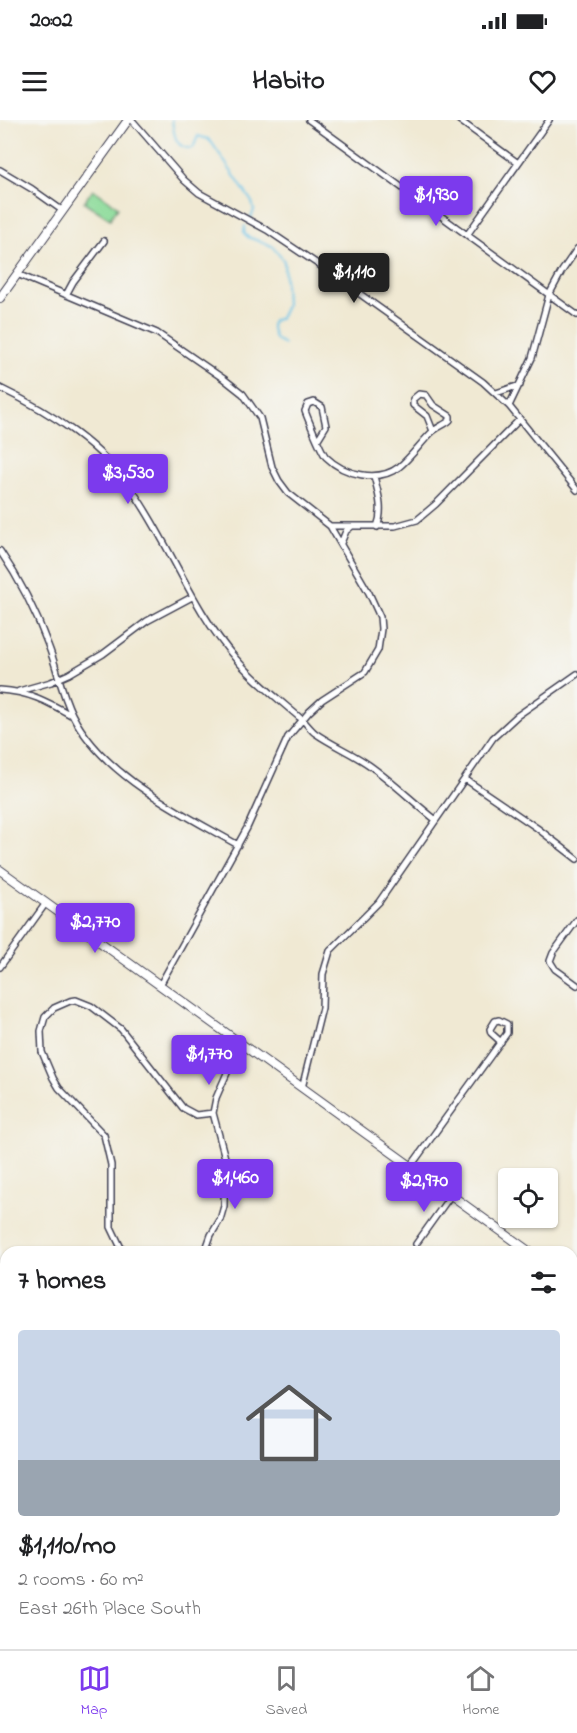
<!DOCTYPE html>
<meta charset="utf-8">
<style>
:root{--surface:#fff;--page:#f2f2f2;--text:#202124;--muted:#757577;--line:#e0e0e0;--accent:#7c3aed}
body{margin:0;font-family:"Indie Flower",sans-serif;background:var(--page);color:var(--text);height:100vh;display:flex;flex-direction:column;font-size:22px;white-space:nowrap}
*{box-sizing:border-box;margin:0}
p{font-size:20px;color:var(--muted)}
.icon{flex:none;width:33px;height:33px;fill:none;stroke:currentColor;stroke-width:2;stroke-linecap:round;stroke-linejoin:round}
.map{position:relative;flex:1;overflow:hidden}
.details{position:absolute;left:0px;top:1126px;width:578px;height:404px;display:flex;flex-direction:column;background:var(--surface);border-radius:18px 18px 0 0;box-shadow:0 2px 4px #0004}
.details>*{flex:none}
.tools{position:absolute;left:498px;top:1048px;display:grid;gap:12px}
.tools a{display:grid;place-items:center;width:60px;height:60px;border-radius:6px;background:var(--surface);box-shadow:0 2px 4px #0004;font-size:30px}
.price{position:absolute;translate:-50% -51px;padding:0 14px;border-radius:6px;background:var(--accent);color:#fff;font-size:20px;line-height:39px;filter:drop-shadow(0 2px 3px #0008)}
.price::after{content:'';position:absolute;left:50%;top:36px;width:18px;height:14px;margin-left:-9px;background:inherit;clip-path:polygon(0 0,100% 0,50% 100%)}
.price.active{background:#222;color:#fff}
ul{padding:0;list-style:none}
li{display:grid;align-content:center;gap:12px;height:318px;padding:0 18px}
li+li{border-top:2px solid var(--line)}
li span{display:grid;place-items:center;height:186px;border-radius:6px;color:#555}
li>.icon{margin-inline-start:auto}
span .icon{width:108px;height:108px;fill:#fffc;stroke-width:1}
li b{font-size:26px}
h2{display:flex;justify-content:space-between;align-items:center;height:72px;padding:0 18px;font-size:26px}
.status{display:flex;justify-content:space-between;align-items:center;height:42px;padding:0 30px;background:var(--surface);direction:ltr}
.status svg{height:16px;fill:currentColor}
header{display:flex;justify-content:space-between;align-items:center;height:78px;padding:0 18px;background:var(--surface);font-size:27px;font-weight:700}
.tabs{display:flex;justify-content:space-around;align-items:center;height:84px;border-top:2px solid var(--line);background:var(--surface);font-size:16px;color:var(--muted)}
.tabs a{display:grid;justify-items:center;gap:3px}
.tabs .active{color:var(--accent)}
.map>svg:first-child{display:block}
</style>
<div class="status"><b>20:02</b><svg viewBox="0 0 49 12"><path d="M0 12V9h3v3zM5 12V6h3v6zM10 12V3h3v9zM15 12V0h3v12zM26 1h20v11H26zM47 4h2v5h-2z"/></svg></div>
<header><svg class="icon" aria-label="menu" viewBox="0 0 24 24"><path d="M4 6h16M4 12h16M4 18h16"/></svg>Habito<svg class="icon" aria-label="heart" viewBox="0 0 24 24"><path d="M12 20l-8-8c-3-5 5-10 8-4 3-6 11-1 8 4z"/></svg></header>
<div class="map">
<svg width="577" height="1529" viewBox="0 0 577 1529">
<rect width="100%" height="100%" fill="#f6f6f2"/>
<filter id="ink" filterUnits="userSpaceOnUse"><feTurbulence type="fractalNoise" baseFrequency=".0167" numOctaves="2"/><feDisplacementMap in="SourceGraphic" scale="12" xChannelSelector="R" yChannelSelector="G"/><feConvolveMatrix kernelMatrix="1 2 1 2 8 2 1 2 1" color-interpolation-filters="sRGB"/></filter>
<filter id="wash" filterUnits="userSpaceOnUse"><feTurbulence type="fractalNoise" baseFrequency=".008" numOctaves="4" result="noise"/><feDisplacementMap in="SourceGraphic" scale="24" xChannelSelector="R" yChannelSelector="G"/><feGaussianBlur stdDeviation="1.35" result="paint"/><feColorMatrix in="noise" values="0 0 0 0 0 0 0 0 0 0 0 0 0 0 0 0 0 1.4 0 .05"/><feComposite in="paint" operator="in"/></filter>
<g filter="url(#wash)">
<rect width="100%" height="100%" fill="#f0e9d3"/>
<path fill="#8edc9b" stroke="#587f6b" stroke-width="1.5" d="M93,69L118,87L110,99L84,82Z"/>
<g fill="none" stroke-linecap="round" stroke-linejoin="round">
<path stroke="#6bc4e9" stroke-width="2" d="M172,0C174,14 175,30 193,28L198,16L208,19L212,23L252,82L254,90L251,98
M245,106L244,113L248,117L272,126L284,141L286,186L280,198L273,201L271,205L275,219L284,224"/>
</g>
</g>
<g filter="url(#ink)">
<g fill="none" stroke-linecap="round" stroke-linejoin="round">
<g stroke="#414052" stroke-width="8">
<path id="street" d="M132,0L184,60L199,73L267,110L325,149L483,262L509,286L577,370
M309,0L577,195
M459,0L518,43
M0,50L32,69L63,91
M467,115L549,0
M17,154L157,213L224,259L243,274L260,298L272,347L279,361L288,373L330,406L369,473L380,497L381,509L378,530L365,552L322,580L309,592L288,617L247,708L160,865
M66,175L73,162L104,121
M0,268C52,293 101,324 134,373C171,426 192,489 236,539C255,561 277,578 299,597C305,601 309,608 315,613C332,625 352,633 369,645C393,662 413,682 436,700
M496,273L520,265
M509,286L532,238L549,175L562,151L577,129
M318,319L326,306L322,287L314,282L308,284L305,291C308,299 322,333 326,337C344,355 378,363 399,347C411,337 420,324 431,313C437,307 445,305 450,300V296L433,285L426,275L419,274L413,279V285L427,296L433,311
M374,356C378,373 384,389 377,407
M330,406H395L417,400L436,384L520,299
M341,423L346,411L351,407
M0,431C20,460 36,492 48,525C57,547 61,572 72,594C103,656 180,692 238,725
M0,570C30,572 46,581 71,595
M19,571L51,562L69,554L103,534L147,501L192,477
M465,659L537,708L577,739
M577,800L553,833L550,841L555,849L577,865
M0,847L46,783
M229,942L243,925
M302,968L322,888L323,854L330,831L379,782L493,618L517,596L577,554
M213,993L216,978L227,953L231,916
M411,1046L507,913V904L499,900L495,901L490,909L491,913L501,922
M416,1124L451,1075
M123,1132L111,1107V1045L104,1015L59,968L53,958L42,932L41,911L45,897L54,888L70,881L76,880L91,886L121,909L183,988L196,995L213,993L225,1038L224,1086L220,1100L211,1115L205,1132
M0,1174L6,1178
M572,1280L577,1272
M0,1292L6,1297
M0,1372H6
M0,1519L6,1511
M13,1524L20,1529
M190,1524L203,1529
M440,1524L447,1529"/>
</g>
<g stroke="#414052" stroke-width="10">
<path id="secondary" d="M0,178L128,0
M0,750L530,1132
M572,1162L577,1166"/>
</g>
<use href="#street" stroke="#fff" stroke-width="5"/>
<use href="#secondary" stroke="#fff" stroke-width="8"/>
</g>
</g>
</svg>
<div class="tools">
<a><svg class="icon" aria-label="locate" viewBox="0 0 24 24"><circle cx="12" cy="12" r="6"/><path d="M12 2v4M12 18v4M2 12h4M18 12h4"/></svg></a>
</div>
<b class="price" style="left:436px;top:107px">$1,930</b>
<b class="price active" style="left:354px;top:184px">$1,110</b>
<b class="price" style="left:128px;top:385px">$3,530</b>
<b class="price" style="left:95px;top:834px">$2,770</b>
<b class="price" style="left:209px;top:966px">$1,770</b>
<b class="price" style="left:235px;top:1090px">$1,460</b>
<b class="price" style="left:424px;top:1093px">$2,970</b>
<section class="details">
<h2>7 homes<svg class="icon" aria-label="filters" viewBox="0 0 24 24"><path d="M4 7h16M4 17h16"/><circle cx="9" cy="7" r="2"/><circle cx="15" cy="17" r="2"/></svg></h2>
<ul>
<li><span style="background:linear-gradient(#c9d6e8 70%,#9aa5b1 0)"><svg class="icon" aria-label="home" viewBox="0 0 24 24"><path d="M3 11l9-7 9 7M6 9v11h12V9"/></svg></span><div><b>$1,110/mo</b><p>2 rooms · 60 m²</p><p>East 26th Place South</p></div></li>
</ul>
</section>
</div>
<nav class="tabs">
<a class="active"><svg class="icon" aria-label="map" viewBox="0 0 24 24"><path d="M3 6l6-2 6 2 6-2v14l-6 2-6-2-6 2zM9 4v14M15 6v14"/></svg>Map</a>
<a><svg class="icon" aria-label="saved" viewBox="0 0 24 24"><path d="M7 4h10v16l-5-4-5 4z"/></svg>Saved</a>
<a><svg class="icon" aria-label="home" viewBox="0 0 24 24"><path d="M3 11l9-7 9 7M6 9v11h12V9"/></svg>Home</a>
</nav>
